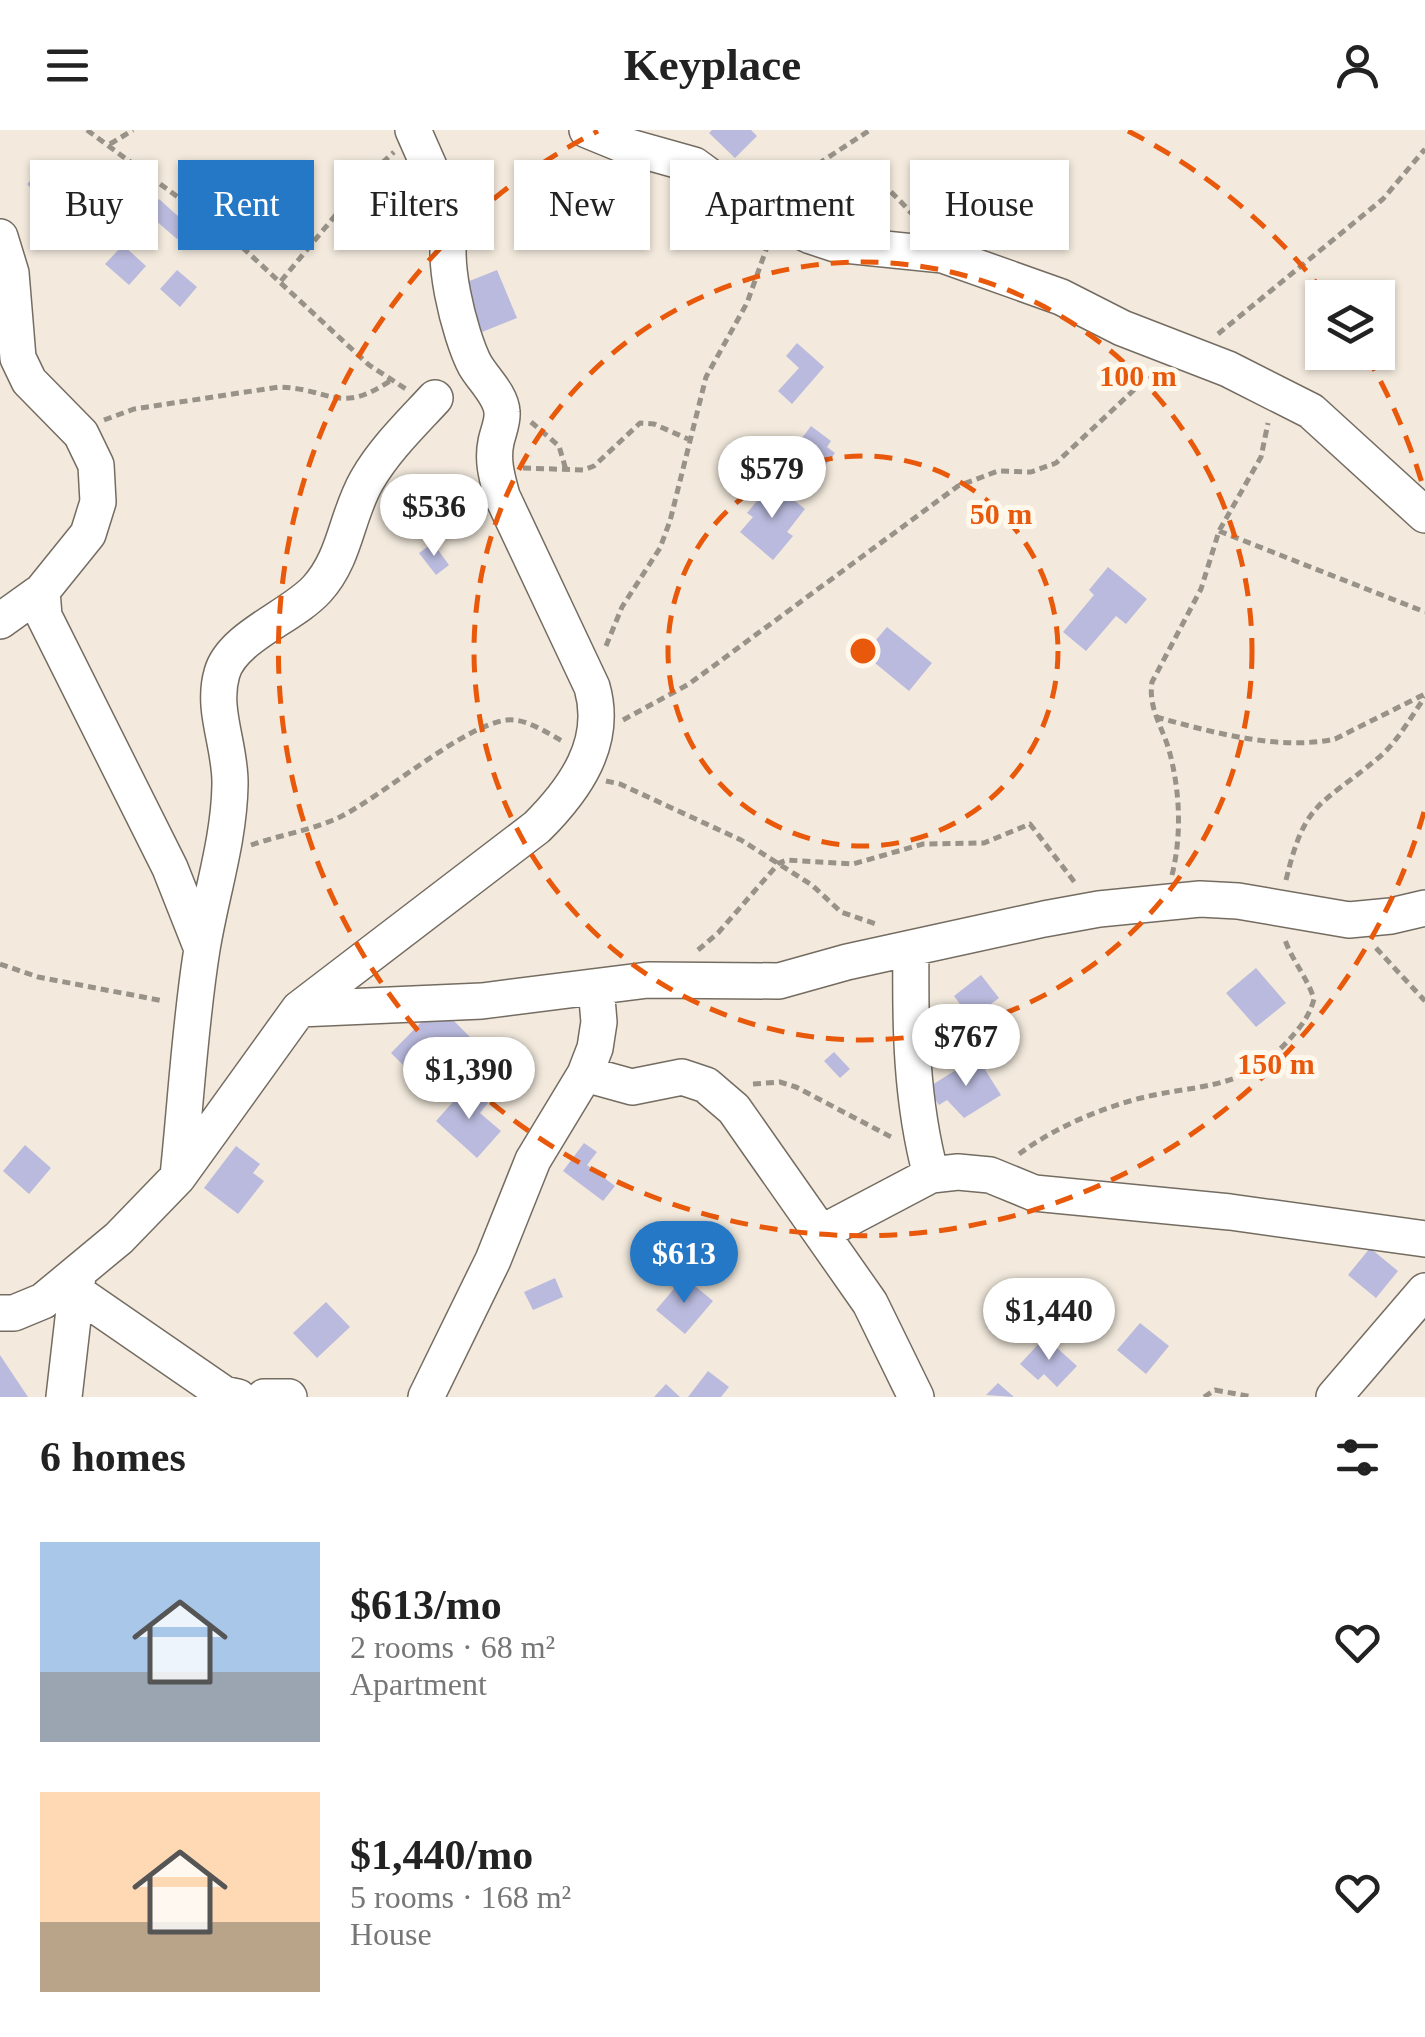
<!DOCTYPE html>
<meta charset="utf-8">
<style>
:root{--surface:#fff;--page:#f6f6f6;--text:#222;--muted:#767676;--accent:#2478c6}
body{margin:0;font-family:Georgia,serif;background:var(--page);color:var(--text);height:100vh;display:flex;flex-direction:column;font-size:38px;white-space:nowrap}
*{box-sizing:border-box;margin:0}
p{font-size:32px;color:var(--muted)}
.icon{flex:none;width:55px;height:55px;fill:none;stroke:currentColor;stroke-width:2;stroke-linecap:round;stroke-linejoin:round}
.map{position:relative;height:1267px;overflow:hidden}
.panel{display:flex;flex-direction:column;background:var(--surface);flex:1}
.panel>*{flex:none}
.hud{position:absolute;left:30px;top:30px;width:1365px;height:90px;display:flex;gap:20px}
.tools{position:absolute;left:1305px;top:150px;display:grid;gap:20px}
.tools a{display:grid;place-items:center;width:90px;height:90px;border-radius:0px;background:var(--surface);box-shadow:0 2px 8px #0004;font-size:50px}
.price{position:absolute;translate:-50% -85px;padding:0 22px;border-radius:35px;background:#fff;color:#222;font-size:32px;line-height:65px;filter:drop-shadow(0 2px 5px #0008)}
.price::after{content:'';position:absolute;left:50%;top:60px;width:30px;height:22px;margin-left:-15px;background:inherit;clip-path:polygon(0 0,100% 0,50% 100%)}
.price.current{background:var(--accent);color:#fff}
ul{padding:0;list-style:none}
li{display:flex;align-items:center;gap:30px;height:250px;padding:0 40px}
li span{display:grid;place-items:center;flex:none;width:280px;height:200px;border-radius:0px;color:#555}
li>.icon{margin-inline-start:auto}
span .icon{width:120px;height:120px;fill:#fffc;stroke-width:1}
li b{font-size:42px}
h2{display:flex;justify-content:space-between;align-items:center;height:120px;padding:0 40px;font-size:42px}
.chip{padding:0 35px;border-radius:0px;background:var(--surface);box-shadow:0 2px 8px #0004;font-size:35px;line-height:90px}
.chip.current{background:var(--accent);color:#fff}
header{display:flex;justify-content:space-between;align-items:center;height:130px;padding:0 40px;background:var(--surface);font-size:45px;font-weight:700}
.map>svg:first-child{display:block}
</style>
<header><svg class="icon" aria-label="menu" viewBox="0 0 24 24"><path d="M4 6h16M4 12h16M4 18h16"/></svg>Keyplace<svg class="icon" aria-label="person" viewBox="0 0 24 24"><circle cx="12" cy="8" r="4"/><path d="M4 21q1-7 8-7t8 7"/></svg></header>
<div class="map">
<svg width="1425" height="1267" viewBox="0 0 1425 1267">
<rect width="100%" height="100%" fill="#f3eadd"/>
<path fill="#b9badd" d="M712,0H751L757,6L735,28L709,3Z
M51,31L72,53L49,77L27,54Z
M228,40L237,48L240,44L269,69L249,93L243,88L240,92L208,65Z
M135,63L149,75L124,104L111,92Z
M159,69L189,96L177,109L147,83Z
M123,115L146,136L129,155L105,134Z
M177,140L197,157L180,177L160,159Z
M497,140L517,188L482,202L462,154Z
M797,213L824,237L792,274L778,261L799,238L786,226Z
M811,296L831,311L827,317L835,323L817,346L813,343L803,355L776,334L788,318L792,321Z
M772,353L805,379L787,402L793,406L773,430L740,402L753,387L747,383Z
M433,413L449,435L436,445L419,423Z
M1108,437L1147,469L1126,494L1116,486L1086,521L1063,502L1094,465L1089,460Z
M887,497L932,533L909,561L864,524Z
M1256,838L1286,873L1256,897L1226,863Z
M981,845L999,868L971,889L954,866Z
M438,875L488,925L462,951L441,930L435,937L429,932L415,947L391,923Z
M834,922L850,939L840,948L824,931Z
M977,927L1001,965L964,988L947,970L939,975L927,958Z
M468,955L488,973L480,983L501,1001L477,1028L436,991Z
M584,1013L597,1022L587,1035L615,1056L603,1071L563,1041Z
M25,1015L51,1038L29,1064L3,1041Z
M236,1016L260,1034L253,1043L264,1051L238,1084L204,1058Z
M1370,1118L1398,1141L1376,1168L1348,1145Z
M684,1147L713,1171L685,1204L656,1180Z
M555,1148L563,1167L533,1180L524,1162Z
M326,1172L350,1197L317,1228L293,1203Z
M1140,1193L1169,1216L1146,1244L1117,1220Z
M1045,1207L1077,1236L1057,1257L1044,1244L1038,1250L1020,1234Z
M0,1225L28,1267H0Z
M708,1241L729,1257L721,1267H688Z
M998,1253L1014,1267L986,1265Z
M666,1254L680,1267H654Z"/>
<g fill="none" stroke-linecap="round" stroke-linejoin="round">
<g stroke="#746c61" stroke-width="38">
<path id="minor" d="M587,0L626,16L694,35L757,81L811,106L835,114L943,125L1061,167L1122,198L1228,239L1311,281L1425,385
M0,107L11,143L18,228L29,251L81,304L96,335L98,372L88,404L42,461L44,486L170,738L202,819
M0,491L42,461
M911,819C910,895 911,971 931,1045
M299,879L482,871L648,850L779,851L847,832L1044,789L1099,779L1200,769L1238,771L1349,790L1391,786L1425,778
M585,944L632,957L682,947L706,955L734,979L870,1173L916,1267
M178,1046C186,971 190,893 202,819C211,764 229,711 230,655C231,616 211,580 222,543C232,507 293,486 317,459C346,427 346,386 367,350C385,319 411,294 435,268
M821,1103L931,1045L958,1042L990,1045L1034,1063L1230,1082L1425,1109
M76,1162L224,1264L238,1267
M0,1183H14L43,1171L119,1108L178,1047L299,879L537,697C575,659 608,613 592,557L502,366C497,347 492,331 496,312C498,302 503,292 502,282C501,265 483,249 475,235C460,207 437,118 454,93L413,0
M64,1267L78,1145
M264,1267H289
M426,1267L493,1130L533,1030L585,944L595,918L599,892L596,857
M1334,1267L1425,1161"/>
</g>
<path stroke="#989288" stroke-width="5" stroke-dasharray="8 5" stroke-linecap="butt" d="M87,0L228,104L369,235L406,259
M110,14L133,0
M818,34L870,0
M774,55C788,49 802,39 817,35C860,22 896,66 921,94
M281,151L368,46L394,22
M1218,204L1383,69L1425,19
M104,290L134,279L279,257C333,259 338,285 390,251
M531,292L559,316L566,340
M523,338L583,340L594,336L640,293L654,294L688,309
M1219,401L1425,482
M606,516L622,477L660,418L670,391L706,247L747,173L767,117
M1156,587C1212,602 1277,621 1335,609L1425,564
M623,590L689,554L958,356L998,341L1031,342L1056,333L1152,243
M606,651L620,654L741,710L812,755L841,782L876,794
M251,715C280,705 313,700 340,687C384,665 464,595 507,590C526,588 547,603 564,612
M1172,745C1182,705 1180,660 1169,620C1162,596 1148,578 1152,552L1201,459L1219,401L1261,327L1268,293
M1286,750C1305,671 1319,677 1377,629C1397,613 1410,588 1425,567
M1376,818L1425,871
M698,820L718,803L779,733L787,730L853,734L923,714L984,713L1030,694L1076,754
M0,834L38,847L164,871
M753,954L780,952L796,957L893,1008
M1019,1024C1053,999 1090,983 1130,971C1190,953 1239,964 1285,914C1298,900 1309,888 1314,869C1307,847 1293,832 1285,810
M1204,1267L1215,1260L1253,1267"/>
<use href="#minor" stroke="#fff" stroke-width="35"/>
</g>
<g fill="none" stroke="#e8590c" stroke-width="5" stroke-dasharray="18 12">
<circle cx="863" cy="521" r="195"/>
<circle cx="863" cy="521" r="389"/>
<path d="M1424 682A584 584 0 1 1 598 1M1128 1A584 584 0 0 1 1326 165M1366 225A584 584 0 0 1 1424 360"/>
</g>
<circle cx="863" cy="521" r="15" fill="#e8590c" stroke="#fff8ed" stroke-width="5"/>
<g font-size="30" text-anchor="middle" font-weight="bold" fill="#e8590c" stroke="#fff8ed" stroke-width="10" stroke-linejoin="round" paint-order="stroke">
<text x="1138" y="256">100 m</text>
<text x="1001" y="394">50 m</text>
<text x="1276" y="944">150 m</text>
</g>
</svg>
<div class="tools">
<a><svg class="icon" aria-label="layers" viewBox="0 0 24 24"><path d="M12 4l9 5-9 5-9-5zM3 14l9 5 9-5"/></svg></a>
</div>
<b class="price" style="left:772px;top:391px">$579</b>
<b class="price" style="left:434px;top:429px">$536</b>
<b class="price" style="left:966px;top:959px">$767</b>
<b class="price" style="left:469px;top:992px">$1,390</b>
<b class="price current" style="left:684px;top:1176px">$613</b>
<b class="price" style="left:1049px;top:1233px">$1,440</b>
<div class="hud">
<a class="chip">Buy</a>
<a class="chip current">Rent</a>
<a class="chip">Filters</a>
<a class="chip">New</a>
<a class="chip">Apartment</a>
<a class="chip">House</a>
</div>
</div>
<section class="panel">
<h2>6 homes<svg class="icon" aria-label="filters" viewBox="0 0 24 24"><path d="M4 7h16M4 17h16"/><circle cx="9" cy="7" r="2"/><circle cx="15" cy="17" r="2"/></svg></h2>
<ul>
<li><span style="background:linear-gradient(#a9c7e8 65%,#9aa5b1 0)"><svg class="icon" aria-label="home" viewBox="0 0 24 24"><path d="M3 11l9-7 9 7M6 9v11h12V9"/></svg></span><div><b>$613/mo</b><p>2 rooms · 68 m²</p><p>Apartment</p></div><svg class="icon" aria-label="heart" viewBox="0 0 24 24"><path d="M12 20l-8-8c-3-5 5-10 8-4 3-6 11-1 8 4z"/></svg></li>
<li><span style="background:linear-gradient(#ffd9b3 65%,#b9a48a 0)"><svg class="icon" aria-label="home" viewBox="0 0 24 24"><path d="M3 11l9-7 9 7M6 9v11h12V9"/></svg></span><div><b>$1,440/mo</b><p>5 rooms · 168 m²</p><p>House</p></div><svg class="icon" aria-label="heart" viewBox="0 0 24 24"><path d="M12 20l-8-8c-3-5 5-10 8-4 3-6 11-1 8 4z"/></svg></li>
</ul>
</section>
